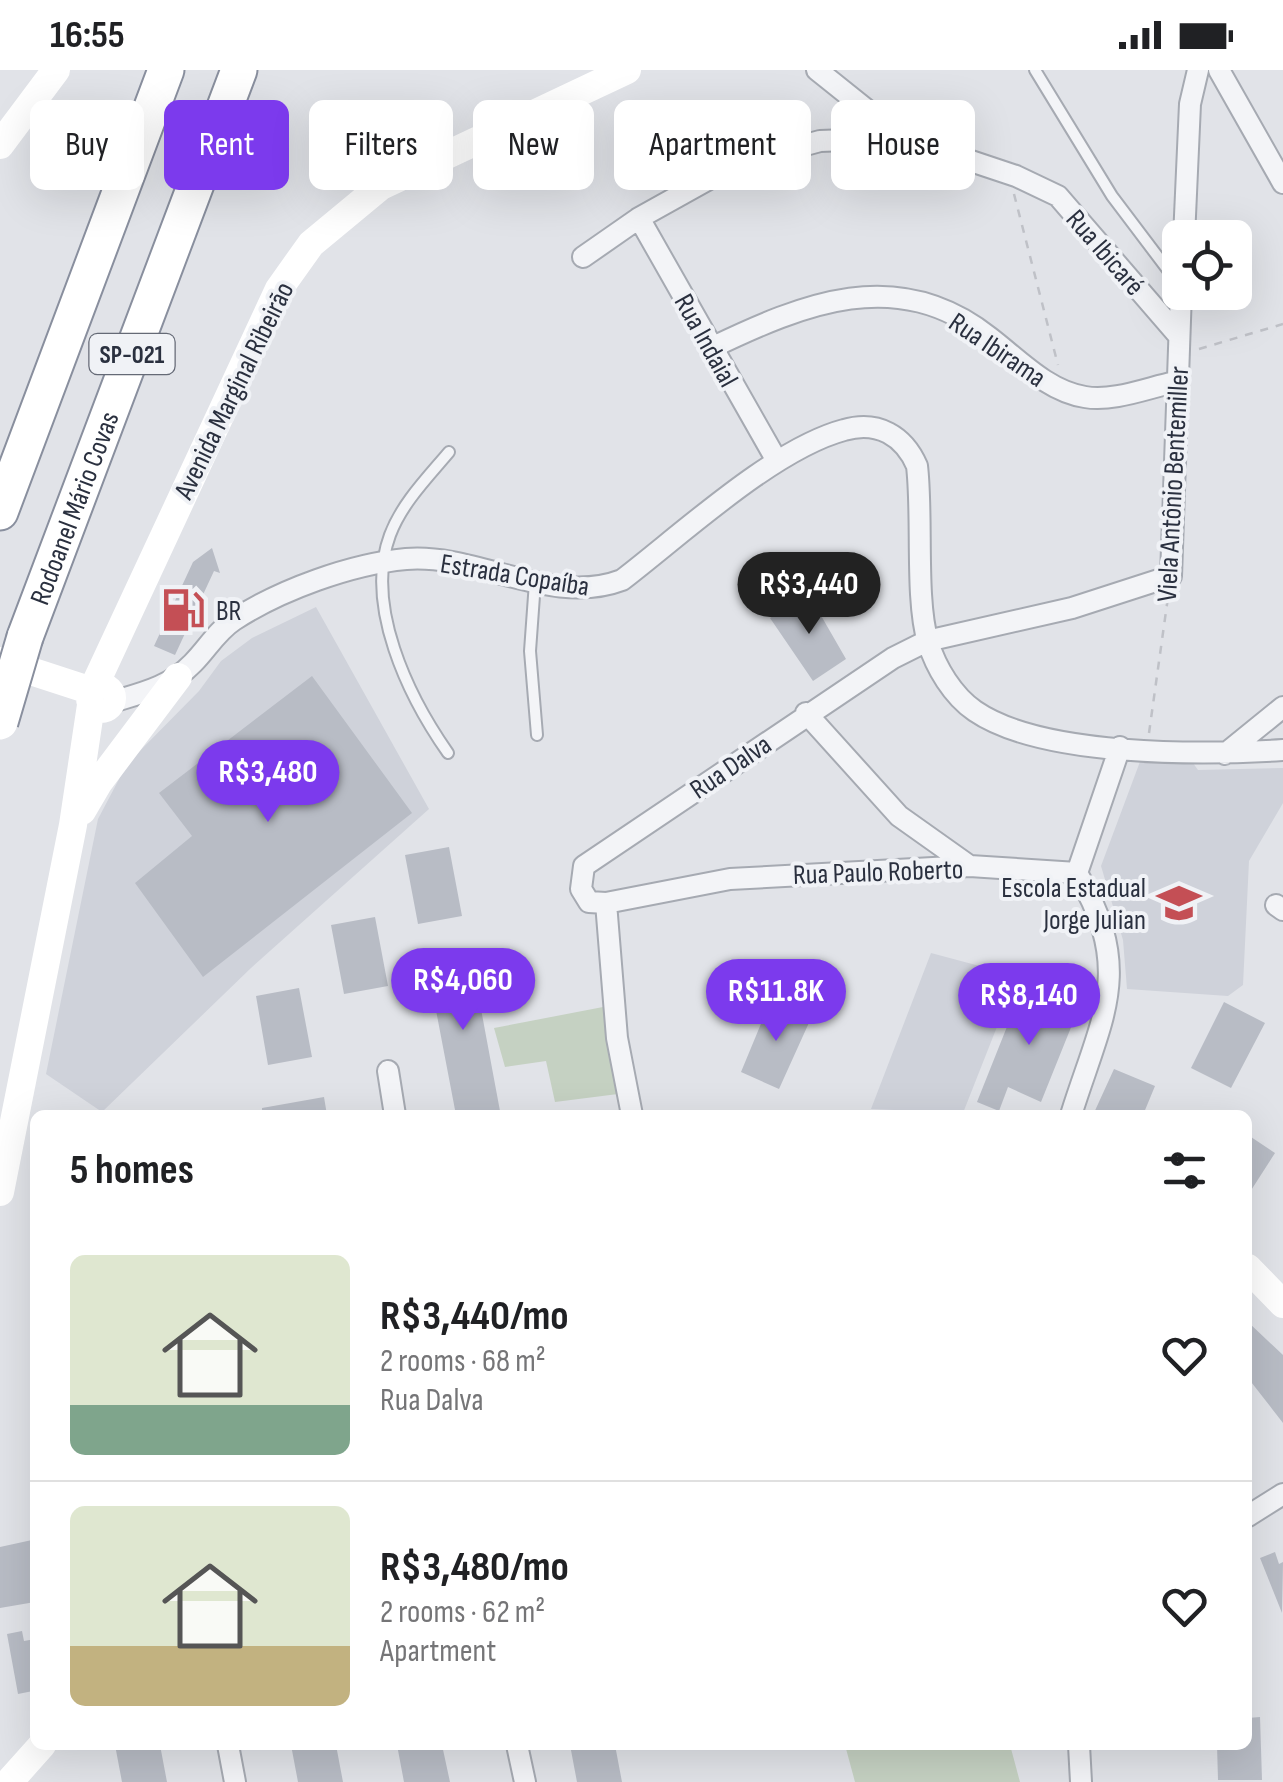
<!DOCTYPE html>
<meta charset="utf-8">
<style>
:root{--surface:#fff;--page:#f2f2f2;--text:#202124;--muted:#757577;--line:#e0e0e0;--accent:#7c3aed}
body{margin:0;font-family:"Sofia Sans Condensed",sans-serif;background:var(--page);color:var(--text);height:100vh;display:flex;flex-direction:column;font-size:38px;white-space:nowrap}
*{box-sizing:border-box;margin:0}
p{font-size:32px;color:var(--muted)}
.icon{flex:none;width:55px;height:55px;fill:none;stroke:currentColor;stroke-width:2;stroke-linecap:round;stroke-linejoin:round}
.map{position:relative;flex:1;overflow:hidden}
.side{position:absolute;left:30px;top:1040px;width:1222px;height:640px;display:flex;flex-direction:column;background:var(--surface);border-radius:15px;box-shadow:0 10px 40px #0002}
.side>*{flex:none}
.hud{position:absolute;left:30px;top:30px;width:1225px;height:90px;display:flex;gap:20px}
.controls{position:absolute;left:1162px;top:150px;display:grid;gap:20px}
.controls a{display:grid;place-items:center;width:90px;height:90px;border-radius:15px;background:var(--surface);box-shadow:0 10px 40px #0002;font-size:50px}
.price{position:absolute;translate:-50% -85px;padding:0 22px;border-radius:35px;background:var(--accent);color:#fff;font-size:32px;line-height:65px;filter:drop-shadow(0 2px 5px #0008)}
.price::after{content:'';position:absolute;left:50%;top:60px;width:30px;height:22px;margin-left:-15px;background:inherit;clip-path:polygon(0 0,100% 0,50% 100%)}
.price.active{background:#222;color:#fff}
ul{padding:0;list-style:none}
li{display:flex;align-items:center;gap:30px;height:250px;padding:0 40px}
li+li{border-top:2px solid var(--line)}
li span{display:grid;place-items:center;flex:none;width:280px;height:200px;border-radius:15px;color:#555}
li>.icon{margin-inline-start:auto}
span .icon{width:120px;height:120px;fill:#fffc;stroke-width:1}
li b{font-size:42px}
h2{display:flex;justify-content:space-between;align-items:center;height:120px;padding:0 40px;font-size:42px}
.pill{padding:0 35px;border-radius:15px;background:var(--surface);box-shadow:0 10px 40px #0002;font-size:35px;line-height:90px}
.pill.active{background:var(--accent);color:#fff}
.status{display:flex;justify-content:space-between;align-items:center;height:70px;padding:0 50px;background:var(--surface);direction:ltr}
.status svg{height:28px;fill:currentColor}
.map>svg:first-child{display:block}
</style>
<div class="status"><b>16:55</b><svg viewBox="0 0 49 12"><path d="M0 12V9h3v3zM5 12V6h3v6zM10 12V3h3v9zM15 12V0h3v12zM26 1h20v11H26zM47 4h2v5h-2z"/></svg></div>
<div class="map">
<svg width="1283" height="1712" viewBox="0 0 1283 1712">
<rect width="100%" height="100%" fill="#e1e3e8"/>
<path fill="#cfd2da" d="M316,537L429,739L251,898L102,1042L46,1004L98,749L127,694L199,621L221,591L252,568Z
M1141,689L1193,693L1198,700L1283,698V733L1249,791L1243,915L1228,926L1127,919L1123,870L1101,796Z
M931,883L1017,906L963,1043L871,1039Z"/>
<path fill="#c5d1c2" d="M603,937L618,1024L555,1032L546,991L505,997L494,958Z
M845,1675H1010L1020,1712H855Z"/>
<path fill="#b8bcc5" d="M212,478L220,503L214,501L175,585L154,576L193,492Z
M808,523L846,589L813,611L770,548Z
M312,606L412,743L203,907L135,813L192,766L159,723Z
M449,777L462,846L418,854L405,785Z
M375,847L388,916L344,924L331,855Z
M470,880L500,1041L456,1045L426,888Z
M1024,914L1078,940L1041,1032L1008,1017L999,1041L977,1032Z
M299,918L312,987L268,995L256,926Z
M770,932L812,946L779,1019L741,1002Z
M1224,932L1265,953L1231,1018L1191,998Z
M1114,999L1155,1016L1143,1045H1093Z
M324,1027L327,1045H262V1038Z
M1248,1065L1275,1083L1248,1125Z
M1248,1252L1283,1285V1353L1248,1308Z
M32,1470L35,1532L0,1538V1477Z
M1275,1482L1279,1494L1283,1492L1282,1543L1260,1488Z
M22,1561L24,1571L35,1569V1611H31L33,1621L18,1624L7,1564Z
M1260,1647L1262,1710H1218L1217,1675H1248V1648Z
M115,1675H160L167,1712H122Z
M291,1675H336L343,1712H298Z
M397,1675H442L450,1712H404Z
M570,1675H615L622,1712H577Z"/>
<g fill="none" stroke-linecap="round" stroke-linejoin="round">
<g stroke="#a6aab2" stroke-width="14">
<path id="lane" d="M1035,0L1112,126L1180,216
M535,512L530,581L537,665
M448,683C408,626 364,535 390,465C402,433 428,407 449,382"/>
</g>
<g stroke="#a6aab2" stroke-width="24">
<path id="street" d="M817,0L902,68
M1219,0L1283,113
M639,148L777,391
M1184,168L1190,34L1198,0
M583,187L639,148L736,94L820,71L902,68L1016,106L1058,126L1178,265
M711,278C803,234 897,194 989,267C1018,289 1047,321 1085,327C1113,332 1147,318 1175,312
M112,632C142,623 170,617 193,593C207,579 217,561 234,550C280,520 351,494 406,489C478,483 551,537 622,510C681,465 773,379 844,360C878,350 904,366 917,396C923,446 915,529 928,572C936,598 953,626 975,641C1042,687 1203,685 1283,680
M806,643L899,746L968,795
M1225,684L1283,637
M1077,803L970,796L730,809L606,833L589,832L581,819L584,796L893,588L927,571L1072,538L1171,506L1181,222
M1077,803L1120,677
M606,833L617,968L632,1045
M1276,835L1283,840
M388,1001L395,1045
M1071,1045C1102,946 1135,901 1077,803
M1248,1446L1283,1424
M228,1675L235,1712
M517,1675L525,1712
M1079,1675L1081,1712"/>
</g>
<g stroke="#898f9e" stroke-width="39">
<g id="highway">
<path d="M0,442L166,0"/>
<path id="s1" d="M25,567L239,0"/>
</g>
</g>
<path stroke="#bfc1c7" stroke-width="2.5" stroke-dasharray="8 8" stroke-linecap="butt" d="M1014,124L1058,295
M1199,279L1283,254
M1149,663L1168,527"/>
<use href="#lane" stroke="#f3f4f7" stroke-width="10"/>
<use href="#street" stroke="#f3f4f7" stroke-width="20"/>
<path stroke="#fff" stroke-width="28" d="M0,75L56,0
M0,591L92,621L279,219L311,174L381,116L627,0
M90 628a11 11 0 1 1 22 0a11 11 0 1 1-22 0Z
M82,741L99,712L178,607
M0,1122L73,755L91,635
M1248,1198L1283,1234
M9,1712L42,1675"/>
<use href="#highway" stroke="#fff" stroke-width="35"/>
<g stroke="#898f9e" stroke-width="39" stroke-linecap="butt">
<path id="highway-bridge" d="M0,652L25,567"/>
</g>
<use href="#highway-bridge" stroke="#fff" stroke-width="35"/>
</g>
<defs>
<g id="fuel-bare" transform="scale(3.45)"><path d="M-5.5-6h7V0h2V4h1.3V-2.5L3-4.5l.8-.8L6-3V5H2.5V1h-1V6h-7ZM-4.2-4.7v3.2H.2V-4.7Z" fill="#c44f55" stroke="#f0f2f6" stroke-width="2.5" paint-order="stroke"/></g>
<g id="school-bare" transform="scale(3.45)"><path d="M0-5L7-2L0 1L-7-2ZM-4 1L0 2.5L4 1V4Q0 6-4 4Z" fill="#c44f55" stroke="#f0f2f6" stroke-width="2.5" paint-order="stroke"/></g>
</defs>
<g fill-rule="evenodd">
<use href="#fuel-bare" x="183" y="540"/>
<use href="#school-bare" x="1179" y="833"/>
</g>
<g text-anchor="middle" stroke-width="8" stroke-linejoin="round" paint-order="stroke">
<rect fill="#f0f2f6" stroke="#656a76" stroke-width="2.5" x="89.5" y="264" width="85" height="40" rx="8"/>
<g font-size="25" font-weight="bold" fill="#2a303f">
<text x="132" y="293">SP-021</text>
</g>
<g font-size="28" fill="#2a303f" stroke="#f0f2f6">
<text transform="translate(1106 182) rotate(49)" y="10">Rua Ibicaré</text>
<text transform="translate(707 270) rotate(61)" y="10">Rua Indaial</text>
<text transform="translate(998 279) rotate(34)" y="10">Rua Ibirama</text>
<text transform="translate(233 320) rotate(-64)" y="10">Avenida Marginal Ribeirão</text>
<text transform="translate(1172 414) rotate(-87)" y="10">Viela Antônio Bentemiller</text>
<text dy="10" stroke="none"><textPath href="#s1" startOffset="138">Rodoanel Mário Covas</textPath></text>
<text transform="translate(515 504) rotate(9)" y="10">Estrada Copaíba</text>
<text transform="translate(730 696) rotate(-34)" y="10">Rua Dalva</text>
<text transform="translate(878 801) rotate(-2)" y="10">Rua Paulo Roberto</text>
</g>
<g font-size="28" fill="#2a303f" stroke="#f0f2f6" text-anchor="start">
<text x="216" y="550">BR</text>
<text x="1146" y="827" text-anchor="end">Escola Estadual<tspan x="1146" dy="32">Jorge Julian</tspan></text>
</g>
</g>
</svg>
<div class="controls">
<a><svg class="icon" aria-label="locate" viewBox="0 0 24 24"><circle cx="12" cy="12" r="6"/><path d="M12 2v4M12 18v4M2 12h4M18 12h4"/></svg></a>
</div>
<b class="price active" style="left:809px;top:567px">R$3,440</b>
<b class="price" style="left:268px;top:755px">R$3,480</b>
<b class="price" style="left:463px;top:963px">R$4,060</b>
<b class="price" style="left:776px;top:974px">R$11.8K</b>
<b class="price" style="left:1029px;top:978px">R$8,140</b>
<div class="hud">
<a class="pill">Buy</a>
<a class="pill active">Rent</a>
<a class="pill">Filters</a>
<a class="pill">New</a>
<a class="pill">Apartment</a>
<a class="pill">House</a>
</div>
<section class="side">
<h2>5 homes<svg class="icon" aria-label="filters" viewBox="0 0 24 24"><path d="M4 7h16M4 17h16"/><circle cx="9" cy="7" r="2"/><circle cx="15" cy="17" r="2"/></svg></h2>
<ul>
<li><span style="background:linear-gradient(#dfe7d0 75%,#7fa58c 0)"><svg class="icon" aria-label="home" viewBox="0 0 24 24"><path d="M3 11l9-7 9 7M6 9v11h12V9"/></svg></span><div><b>R$3,440/mo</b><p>2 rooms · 68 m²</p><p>Rua Dalva</p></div><svg class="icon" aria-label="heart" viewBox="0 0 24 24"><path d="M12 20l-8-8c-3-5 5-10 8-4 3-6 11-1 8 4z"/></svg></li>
<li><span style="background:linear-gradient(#dfe7d0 70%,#c2b280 0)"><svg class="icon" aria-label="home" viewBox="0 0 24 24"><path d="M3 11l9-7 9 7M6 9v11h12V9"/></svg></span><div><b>R$3,480/mo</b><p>2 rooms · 62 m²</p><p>Apartment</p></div><svg class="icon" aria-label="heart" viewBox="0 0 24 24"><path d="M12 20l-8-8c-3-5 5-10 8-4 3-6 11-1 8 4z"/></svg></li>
</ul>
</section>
</div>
